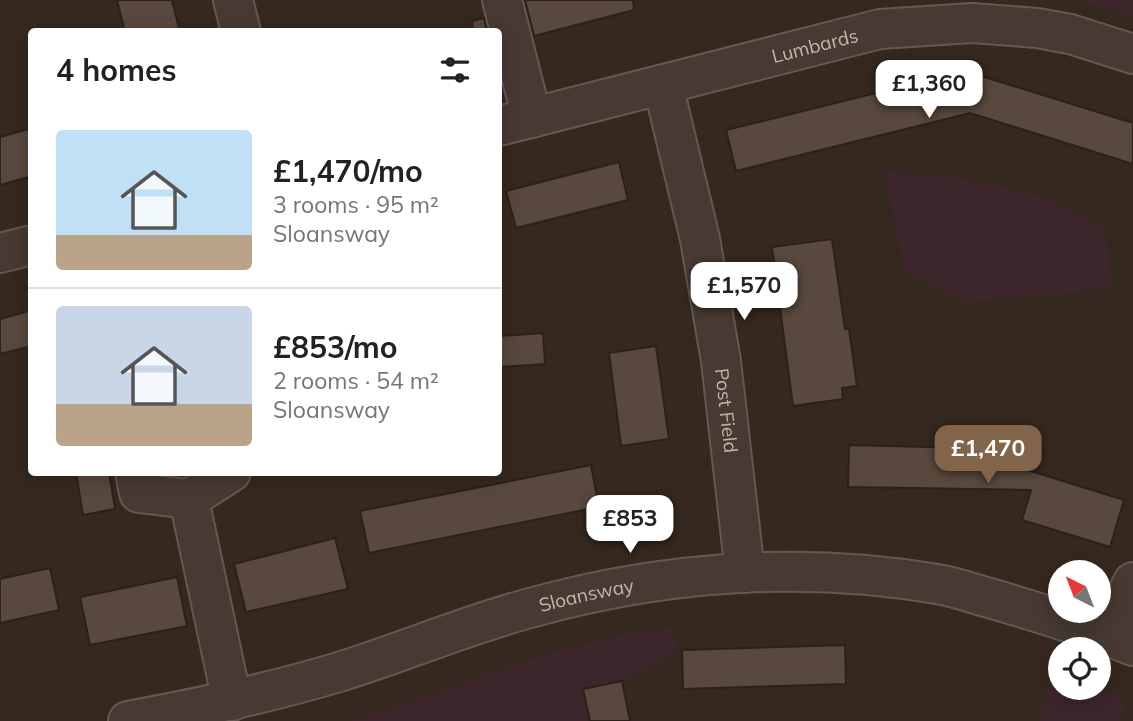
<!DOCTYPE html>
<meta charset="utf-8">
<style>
:root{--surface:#fff;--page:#f6f6f6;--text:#222;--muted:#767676;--line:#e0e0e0;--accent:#82644b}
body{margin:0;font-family:Mulish,sans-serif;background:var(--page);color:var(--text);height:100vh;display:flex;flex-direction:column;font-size:26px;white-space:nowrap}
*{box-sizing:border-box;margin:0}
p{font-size:23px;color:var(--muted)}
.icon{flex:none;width:38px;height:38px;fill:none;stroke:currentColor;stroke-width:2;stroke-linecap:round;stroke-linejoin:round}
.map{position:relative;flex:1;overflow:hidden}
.drawer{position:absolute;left:28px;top:28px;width:474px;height:448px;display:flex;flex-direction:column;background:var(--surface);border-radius:7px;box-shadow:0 4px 18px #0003}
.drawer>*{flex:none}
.needle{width:46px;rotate:318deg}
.controls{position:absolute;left:1048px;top:560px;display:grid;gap:14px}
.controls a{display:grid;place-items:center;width:63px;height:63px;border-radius:50%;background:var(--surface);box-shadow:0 4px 18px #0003;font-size:35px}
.price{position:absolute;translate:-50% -60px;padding:0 16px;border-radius:14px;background:#fff;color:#222;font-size:23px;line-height:46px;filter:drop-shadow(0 2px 4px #0008)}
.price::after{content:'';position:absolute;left:50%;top:42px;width:21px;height:16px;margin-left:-10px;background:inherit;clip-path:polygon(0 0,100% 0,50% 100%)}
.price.active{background:var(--accent);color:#fff}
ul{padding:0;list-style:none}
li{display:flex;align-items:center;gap:21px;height:175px;padding:0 28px}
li+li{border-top:2px solid var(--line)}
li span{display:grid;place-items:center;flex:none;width:196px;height:140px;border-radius:7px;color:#555}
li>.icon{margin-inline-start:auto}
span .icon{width:84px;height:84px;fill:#fffc;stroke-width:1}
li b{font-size:30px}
h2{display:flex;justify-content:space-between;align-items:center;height:84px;padding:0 28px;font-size:30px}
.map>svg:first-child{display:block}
</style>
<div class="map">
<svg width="1133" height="721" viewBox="0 0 1133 721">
<rect width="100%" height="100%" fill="#35281f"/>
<path fill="#3d262b" d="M1075,0H1133V16Z
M884,171L969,180L1050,199L1106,229L1111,289L963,302L904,270Z
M671,627L678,651L622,681L583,689L590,721H351L561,650L621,635Z
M1053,671L1060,674V688H1099L1128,702L1118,721H1038Z"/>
<path fill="#58483d" stroke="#2c211a" stroke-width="2" d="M117,0H172L180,32H125Z
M525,0H633L634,10L534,36Z
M484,18L487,32H473L472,21Z
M965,71L1133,123V164L970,113L736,171L726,130Z
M32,128V176L0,185V137Z
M619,162L628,200L516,228L506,191Z
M832,239L845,329H849L857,386L842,388L843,399L793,406L772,247Z
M32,310V346L0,354V319Z
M543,333L545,364L500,367L499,336Z
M656,346L669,439L621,446L609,353Z
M849,445L1006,449L1005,463L1124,500L1110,547L1022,520L1031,490L848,487Z
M591,465L599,507L369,553L360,511Z
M76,472H109L115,509L83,515Z
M335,538L348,589L246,612L234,564Z
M50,568L59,610L0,623V579Z
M177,577L187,626L90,645L80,597Z
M845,645L846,684L683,689L682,650Z
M622,681L630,721H590L583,689Z"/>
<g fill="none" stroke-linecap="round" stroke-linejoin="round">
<g stroke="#645850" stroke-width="42">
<g id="minor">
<path d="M233,0L241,32"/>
<path d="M502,0L532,118"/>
<path id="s1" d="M663,85L700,239L721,361L745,573"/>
<path id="s2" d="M499,126L880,29L972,23L1037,28L1070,34L1133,54"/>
<path d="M0,253L32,245"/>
<path d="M135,472L139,493L189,499L231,472"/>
<path d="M189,499L232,701"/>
<path d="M1107,635L1133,582"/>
<path id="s3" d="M128,721C199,708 269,693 339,672C404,652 468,624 534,607C664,571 804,561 937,584C956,587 974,594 993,599C1041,613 1087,627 1133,646"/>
</g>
</g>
<use href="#minor" stroke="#463a32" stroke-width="38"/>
</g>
<g text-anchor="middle" stroke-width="5" stroke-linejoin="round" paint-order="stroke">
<g font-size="19" fill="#c3b6ac" stroke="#2a1f18">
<text dy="7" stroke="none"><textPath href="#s2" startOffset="326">Lumbards</textPath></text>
<text dy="7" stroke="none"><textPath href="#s1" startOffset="332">Post Field</textPath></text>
<text dy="7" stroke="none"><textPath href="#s3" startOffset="476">Sloansway</textPath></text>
</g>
</g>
</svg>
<div class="controls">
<a><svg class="needle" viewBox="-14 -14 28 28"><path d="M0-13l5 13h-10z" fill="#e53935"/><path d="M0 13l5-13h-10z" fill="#767676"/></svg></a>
<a><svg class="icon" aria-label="locate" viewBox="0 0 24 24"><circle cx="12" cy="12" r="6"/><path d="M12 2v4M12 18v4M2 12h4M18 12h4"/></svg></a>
</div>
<b class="price" style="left:929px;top:120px">£1,360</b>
<b class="price" style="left:744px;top:322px">£1,570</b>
<b class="price active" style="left:988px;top:485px">£1,470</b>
<b class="price" style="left:630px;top:555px">£853</b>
<section class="drawer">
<h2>4 homes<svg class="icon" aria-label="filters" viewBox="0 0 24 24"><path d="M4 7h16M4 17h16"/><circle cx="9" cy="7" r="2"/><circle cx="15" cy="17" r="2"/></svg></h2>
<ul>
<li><span style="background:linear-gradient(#bfe0f5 75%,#b9a48a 0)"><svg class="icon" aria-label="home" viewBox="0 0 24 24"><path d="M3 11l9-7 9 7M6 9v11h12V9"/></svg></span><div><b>£1,470/mo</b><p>3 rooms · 95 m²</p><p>Sloansway</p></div></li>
<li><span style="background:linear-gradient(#c9d6e8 70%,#b9a48a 0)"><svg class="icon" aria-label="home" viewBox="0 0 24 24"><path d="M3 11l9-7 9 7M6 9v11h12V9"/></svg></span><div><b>£853/mo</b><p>2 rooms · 54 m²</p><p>Sloansway</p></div></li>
</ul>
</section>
</div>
